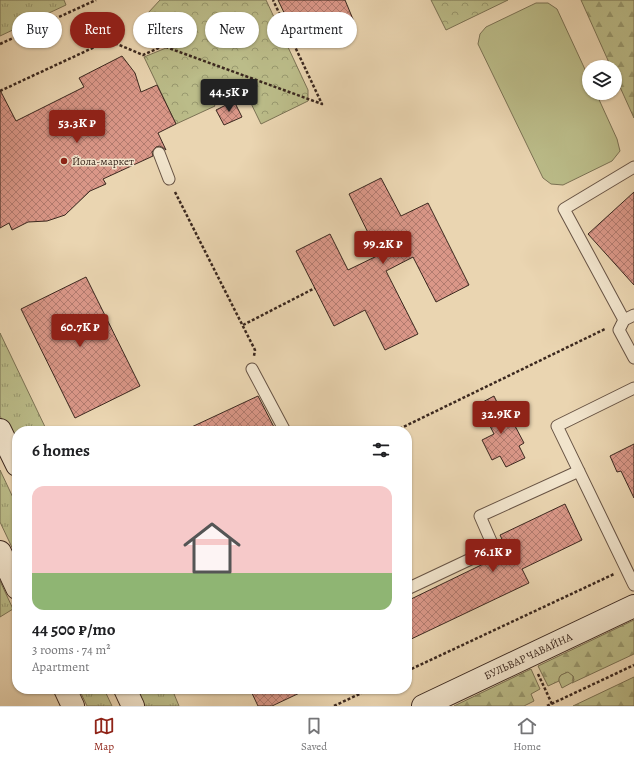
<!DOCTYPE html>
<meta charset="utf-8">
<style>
:root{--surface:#fff;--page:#f6f6f6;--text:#202124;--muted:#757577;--line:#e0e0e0;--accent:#8f2418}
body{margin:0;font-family:Alegreya,serif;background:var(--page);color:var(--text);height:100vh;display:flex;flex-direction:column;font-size:15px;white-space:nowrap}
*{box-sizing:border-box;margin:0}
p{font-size:13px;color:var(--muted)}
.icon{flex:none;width:22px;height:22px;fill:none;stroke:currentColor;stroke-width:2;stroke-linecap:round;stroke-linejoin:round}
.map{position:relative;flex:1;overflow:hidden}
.details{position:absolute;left:12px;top:426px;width:400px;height:268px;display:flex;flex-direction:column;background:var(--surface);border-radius:16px;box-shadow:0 1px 3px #0004}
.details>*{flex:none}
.hud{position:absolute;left:12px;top:12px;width:400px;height:36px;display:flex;gap:8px}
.controls{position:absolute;left:582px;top:60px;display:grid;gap:8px}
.controls a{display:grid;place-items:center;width:40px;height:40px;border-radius:50%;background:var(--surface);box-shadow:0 1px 3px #0004;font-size:20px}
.price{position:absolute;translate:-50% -34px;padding:0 9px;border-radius:4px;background:var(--accent);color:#fff;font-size:13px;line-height:26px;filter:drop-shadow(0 1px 2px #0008)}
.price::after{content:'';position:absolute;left:50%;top:24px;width:12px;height:9px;margin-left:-6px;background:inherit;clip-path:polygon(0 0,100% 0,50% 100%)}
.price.on{background:#222;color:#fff}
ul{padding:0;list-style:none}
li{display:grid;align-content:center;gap:8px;height:212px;padding:0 20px}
li span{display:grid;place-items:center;height:124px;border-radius:12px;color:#555}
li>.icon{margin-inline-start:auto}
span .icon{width:72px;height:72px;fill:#fffc;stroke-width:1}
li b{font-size:17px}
h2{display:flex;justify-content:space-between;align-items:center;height:48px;padding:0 20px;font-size:17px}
.pill{padding:0 14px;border-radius:18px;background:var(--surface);box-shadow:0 1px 3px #0004;font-size:14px;line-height:36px}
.pill.on{background:var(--accent);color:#fff}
.menu{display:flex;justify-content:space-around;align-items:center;height:56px;border-top:1px solid var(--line);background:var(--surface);font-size:11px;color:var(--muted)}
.menu a{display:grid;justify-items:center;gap:2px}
.menu .on{color:var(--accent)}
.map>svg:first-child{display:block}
</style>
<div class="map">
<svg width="634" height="706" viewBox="0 0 634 706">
<defs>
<pattern id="grass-tufts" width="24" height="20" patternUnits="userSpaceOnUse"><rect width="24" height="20" fill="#bbbc89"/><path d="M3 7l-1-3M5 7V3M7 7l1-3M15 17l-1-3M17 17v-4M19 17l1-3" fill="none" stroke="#99996f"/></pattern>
<pattern id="forest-firs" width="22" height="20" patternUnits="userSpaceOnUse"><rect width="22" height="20" fill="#bbbc89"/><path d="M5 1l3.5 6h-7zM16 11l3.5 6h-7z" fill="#99996f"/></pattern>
<pattern id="park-crowns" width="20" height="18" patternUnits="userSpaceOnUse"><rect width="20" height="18" fill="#bbbc89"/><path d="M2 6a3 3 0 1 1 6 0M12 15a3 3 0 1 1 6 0" fill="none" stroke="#99996f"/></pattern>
<pattern id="building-cross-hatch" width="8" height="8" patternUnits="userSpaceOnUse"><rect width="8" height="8" fill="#da9788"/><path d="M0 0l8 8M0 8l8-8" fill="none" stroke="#b27b6f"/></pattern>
</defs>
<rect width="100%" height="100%" fill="#ead5b1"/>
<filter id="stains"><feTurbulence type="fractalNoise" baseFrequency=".005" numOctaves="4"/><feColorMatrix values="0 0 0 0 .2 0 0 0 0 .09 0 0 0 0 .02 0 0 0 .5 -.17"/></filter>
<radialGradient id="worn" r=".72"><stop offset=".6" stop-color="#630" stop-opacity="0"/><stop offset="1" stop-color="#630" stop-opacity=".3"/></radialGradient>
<path fill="url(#grass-tufts)" stroke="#7b7254" d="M0,0H64L66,5L0,36Z
M0,333L47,431H17V450L0,416Z
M0,470L17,506V558L0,522Z
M0,581L13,609L0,617Z
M79,689H104L112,706H87Z
M142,689H172L179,706H142L135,692Z"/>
<path fill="url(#forest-firs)" stroke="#7b7254" d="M581,0H634V118L615,76V67H611Z
M634,620V654L572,683L574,680L573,676L566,673L560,676L559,681L548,686L538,666Z
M531,669L540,689L531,694L534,701L524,706H454Z
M634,677V706H573Z"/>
<path fill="url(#park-crowns)" stroke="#7b7254" d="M160,0H266L308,90V101L261,124L243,87L213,102L215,106L176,124L144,57L166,48L148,13Z
M431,0H508L446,30Z
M568,672L573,676V682L562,688L559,681V678L561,675Z"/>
<path fill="#bbbc89" stroke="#7b7254" d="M536,3H548L557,9L589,78V93H596L617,139L620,151L612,161L563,185L551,184L543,178L478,44L480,34L486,27Z"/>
<path fill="url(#building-cross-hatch)" stroke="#3b281f" d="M278,0H345L355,24L334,35L330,28L317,35L313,25L299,32L294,21L289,23Z
M122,56L135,73L141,92L157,85L176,124L158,133L166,150L160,146L156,147L152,152L153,156L103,179L106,184L90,191L65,215L47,221L28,222L12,230L9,223L0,228V90L16,121L84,87L79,78Z
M234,101L242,117L224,125L216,110Z
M381,178L401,216L428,203L469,285L436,302L413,257L386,271L418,334L385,350L365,310L334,326L296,251L330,234L348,270L379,255L349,194Z
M634,192V285L588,234Z
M86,277L140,386L75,418L21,309Z
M258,396L276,431H183Z
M494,396L509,427L514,424L524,443L519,446L525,458L506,467L500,456L492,460L482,440L494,434L479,404Z
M634,444V498L621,471L617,472L610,456Z
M565,504L582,540L522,569L529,583L407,641V601L508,552L500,535Z
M250,689H308L272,706H258Z"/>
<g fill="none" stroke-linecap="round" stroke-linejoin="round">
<g stroke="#675344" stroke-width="13">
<path id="lane" d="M159,153L169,179
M634,315L624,320L619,330L634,358
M624,320L564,209L634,167
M252,369L285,431
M634,388L557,426L634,585
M407,589L494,548L480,516L579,471"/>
</g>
<g stroke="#3b281f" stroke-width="24">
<path id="secondary" d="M0,430L17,465
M0,552L17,588
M65,689L73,706
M125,689L133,706
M423,706L634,606"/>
</g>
<path stroke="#3b281f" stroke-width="2.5" stroke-dasharray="3 2" stroke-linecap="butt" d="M0,44L96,0
M0,91L99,45L117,44L143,55L163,46L322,104L273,0
M175,192L255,350L254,356
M243,325L315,288
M395,431L605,329
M407,671L614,574
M538,674L552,704
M334,706L370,689
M547,706L634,665"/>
<use href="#lane" stroke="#f1e4cc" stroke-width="11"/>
<use href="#secondary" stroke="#f1e4cc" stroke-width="22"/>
</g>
<circle fill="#8f2418" stroke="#f1e4cc" stroke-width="1.5" cx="64" cy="161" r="4"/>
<g text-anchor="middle" stroke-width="3" stroke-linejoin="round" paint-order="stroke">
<g font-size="11" fill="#3b281f" stroke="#f1e4cc" text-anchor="start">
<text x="72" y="165">Йола-маркет</text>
</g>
<g font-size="11" fill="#3b281f" stroke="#f1e4cc">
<text transform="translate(528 656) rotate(-25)" y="4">БУЛЬВАР ЧАВАЙНА</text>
</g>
</g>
<rect width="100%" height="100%" filter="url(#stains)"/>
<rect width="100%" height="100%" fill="url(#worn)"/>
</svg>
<div class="controls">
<a><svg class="icon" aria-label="layers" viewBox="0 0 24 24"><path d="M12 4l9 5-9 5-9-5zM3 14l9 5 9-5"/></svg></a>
</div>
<b class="price on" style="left:229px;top:113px">44.5K ₽</b>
<b class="price" style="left:77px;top:144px">53.3K ₽</b>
<b class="price" style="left:383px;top:265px">99.2K ₽</b>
<b class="price" style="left:80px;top:348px">60.7K ₽</b>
<b class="price" style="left:501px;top:435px">32.9K ₽</b>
<b class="price" style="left:493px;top:573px">76.1K ₽</b>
<div class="hud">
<a class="pill">Buy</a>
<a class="pill on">Rent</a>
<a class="pill">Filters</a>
<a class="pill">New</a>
<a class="pill">Apartment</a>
</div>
<section class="details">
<h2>6 homes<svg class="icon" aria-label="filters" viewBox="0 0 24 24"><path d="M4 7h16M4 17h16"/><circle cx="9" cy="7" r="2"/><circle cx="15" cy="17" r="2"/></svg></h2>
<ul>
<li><span style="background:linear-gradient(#f6c9c9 70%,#8fb573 0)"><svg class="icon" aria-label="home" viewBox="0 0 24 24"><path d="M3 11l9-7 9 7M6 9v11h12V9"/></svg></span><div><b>44 500 ₽/mo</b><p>3 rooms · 74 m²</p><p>Apartment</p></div></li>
</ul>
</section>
</div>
<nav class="menu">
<a class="on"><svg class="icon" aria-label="map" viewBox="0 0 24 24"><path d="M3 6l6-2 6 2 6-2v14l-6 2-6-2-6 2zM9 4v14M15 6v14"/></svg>Map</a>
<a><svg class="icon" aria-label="saved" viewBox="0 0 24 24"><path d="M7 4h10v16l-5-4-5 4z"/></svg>Saved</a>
<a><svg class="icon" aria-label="home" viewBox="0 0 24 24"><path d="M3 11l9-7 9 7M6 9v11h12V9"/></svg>Home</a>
</nav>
